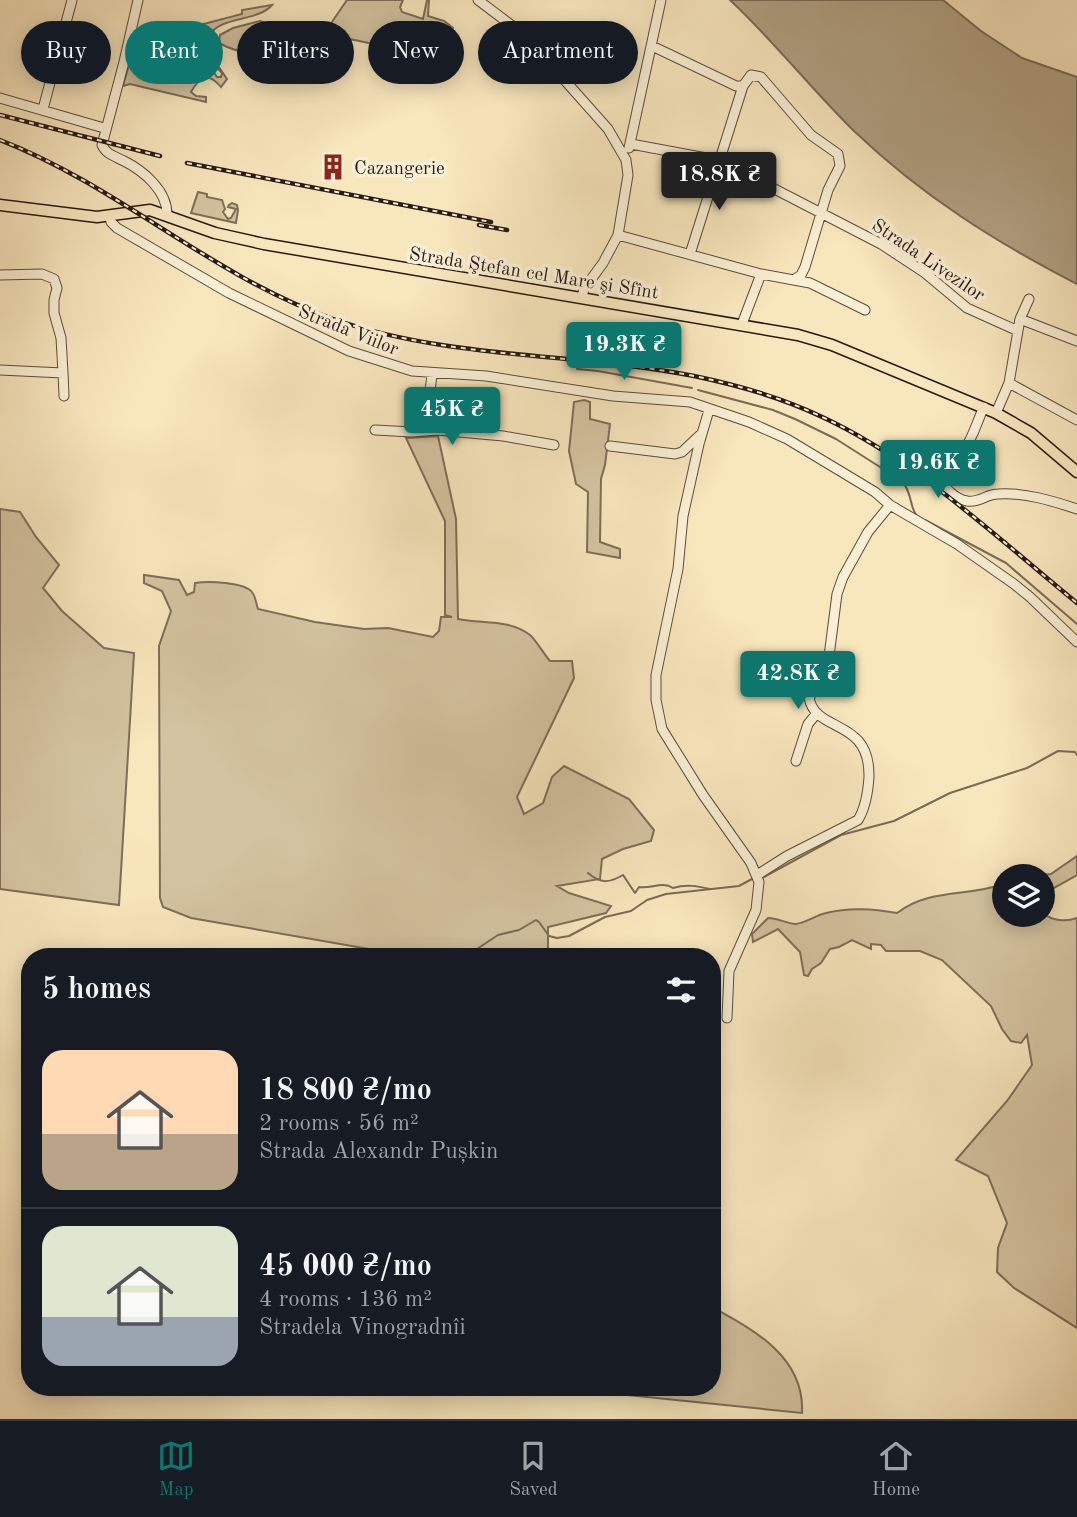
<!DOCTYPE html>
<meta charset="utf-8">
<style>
:root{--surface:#171b24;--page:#242831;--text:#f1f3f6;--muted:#9ea1a6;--line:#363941;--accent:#0f766e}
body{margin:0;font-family:"Old Standard TT",serif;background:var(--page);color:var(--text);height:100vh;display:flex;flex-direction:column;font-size:26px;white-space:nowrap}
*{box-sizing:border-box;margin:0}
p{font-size:23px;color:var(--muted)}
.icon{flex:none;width:38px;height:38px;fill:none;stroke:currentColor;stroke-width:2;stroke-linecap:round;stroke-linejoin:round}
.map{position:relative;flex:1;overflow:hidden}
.details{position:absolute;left:21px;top:948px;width:700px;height:448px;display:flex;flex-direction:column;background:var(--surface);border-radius:28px;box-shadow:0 4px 18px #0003}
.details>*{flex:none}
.hud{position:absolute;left:21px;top:21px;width:700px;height:63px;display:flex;gap:14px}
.tools{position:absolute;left:992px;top:864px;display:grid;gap:14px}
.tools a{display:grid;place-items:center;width:63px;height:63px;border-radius:50%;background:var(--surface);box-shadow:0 4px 18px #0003;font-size:35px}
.price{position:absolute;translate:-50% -60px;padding:0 16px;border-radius:7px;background:var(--accent);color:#fff;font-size:23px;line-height:46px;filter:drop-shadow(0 2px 4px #0008)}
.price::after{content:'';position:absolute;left:50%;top:42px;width:21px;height:16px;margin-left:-10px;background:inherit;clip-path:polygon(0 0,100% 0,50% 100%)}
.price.selected{background:#222;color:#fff}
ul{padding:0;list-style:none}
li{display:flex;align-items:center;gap:21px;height:175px;padding:0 21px}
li+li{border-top:2px solid var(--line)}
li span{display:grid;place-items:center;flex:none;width:196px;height:140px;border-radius:21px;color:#555}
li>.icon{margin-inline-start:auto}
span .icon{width:84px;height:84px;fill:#fffc;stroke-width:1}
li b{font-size:30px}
h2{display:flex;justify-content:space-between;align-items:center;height:84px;padding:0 21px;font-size:30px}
.tag{padding:0 24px;border-radius:32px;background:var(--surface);box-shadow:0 4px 18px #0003;font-size:24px;line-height:63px}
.tag.selected{background:var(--accent);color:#fff}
.tab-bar{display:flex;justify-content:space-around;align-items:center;height:98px;border-top:2px solid var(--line);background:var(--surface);font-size:19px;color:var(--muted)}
.tab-bar a{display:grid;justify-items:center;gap:4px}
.tab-bar .selected{color:var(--accent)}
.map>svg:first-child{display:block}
</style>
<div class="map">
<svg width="1077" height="1419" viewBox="0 0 1077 1419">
<rect width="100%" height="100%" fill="#f8e6bd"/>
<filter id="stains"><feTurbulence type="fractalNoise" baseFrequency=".00286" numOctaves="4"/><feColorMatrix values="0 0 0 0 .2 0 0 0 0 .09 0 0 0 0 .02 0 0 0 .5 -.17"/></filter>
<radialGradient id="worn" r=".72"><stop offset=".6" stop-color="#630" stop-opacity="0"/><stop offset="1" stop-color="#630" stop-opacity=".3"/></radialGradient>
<path fill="#d4c3a0" stroke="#7e6e59" stroke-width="2" d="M347,0H403L400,7L402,12L423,19L427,0H429L428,16L444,21L453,28L447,55H433L425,47L429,44L427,38L395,27L388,47L326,34L325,32Z
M272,5C258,22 219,16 209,36C207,41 207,48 206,53H198L203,62L202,68H211L217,77H221L222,73L213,63L214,60L227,79L221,87C209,72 200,76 191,92L196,96L206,97V102L130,84L123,86L134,47L139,45L140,47H145L146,44L162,40L173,32L242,14V10Z
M260,21L265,23L269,30L263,51C249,55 232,50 219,43L220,35L233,28Z
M198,192L207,194V197L222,200L225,209L223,212L228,219L231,218L236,209L228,207L229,205L232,203L237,205L238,210L236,223L191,213Z
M584,400L590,402V419L610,424L605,465L601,479L600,542L620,549V558L587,552L588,492L576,484L569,451L574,402Z
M438,436L456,519L458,619C482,624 510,619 530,635C535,639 544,654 550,661H572L574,678L517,797L524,814L543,803L552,777L564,766L629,799L654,830L651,841L623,849L602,859L600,879L557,886L569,893L611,906L606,913L548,927V957H415L191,918L163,907L160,898L159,646L171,611L162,591L144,583V575L179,580L187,595L194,592L195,583C208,581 244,582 252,592C256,597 256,604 258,609L315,622L364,629L388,628L433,637L439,631L441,617H452L445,615V521L406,438Z
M0,509L20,512L36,537L59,565L43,588L62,611L104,648L134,653L119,905L0,889Z
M1077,856V875L1043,894V877H1026L1051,874Z
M1004,884V915H1043V913C1052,921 1066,922 1077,918V1328L1014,1288L997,1272L998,1248L1007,1223L988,1176L956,1160L1007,1101L1032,1065L1027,1035L1021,1043L1011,1041L1002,1029L991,1006L942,960L920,951H886L881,945L871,944V949L852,940L839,947L830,949L821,963L812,969L808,976L804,975L800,952L778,929L753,942L752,934L768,918C777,918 786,923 795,924C804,924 816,915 826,913C850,907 873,909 897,913C930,888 967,897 1004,884Z
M712,1307C754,1330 805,1357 802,1413L627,1395L575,1388H712Z"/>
<path fill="#b1a183" stroke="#7a6b56" stroke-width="2" d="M730,0H943L981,31L1022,58L1077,77V284C995,242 921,195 854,131C811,89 774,41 730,0Z"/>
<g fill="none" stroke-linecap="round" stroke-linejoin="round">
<path stroke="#7a6b56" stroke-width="2" d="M577,369L598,371L692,388
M698,390L773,410L795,419L836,439L902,481C913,494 909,507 917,516
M925,520L1006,563L1077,624
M588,873C601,884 609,883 623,875L635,893L639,887C651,889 662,881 673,888C686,884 697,886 710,889
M762,878L841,835L894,821L950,793L1027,768L1058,751L1075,752L1077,755
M469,957L474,951L498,935L519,930L536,920L539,922L549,936L557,938L569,936L605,917L631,911L647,900L666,894L739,886L752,879"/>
<g stroke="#5b4d3d" stroke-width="11">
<path id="minor" d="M138,0L124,62L102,145C106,154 114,156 124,161C144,171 167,191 167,214
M478,0L515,28L537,49L608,129L626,160L628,175L618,235L603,263L584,289L582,297
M652,46L736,86H743L751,75L761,77L811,135L838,154L840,166L828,190L805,267L801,275L795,279
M0,98L104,128
M43,109L72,0
M631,144L706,158L734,168L881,244L925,273L967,308L1018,331
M629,148L661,0
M110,216L111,222L117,228L229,293L349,351L412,371L486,376L613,396L690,402L749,422L787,439L875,492L890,505L957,544L1014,584L1030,597L1077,642
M618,235L761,274L810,283L865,310
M690,254L743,86
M0,275L42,274L54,279L57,288L54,300V313L61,338L63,373L0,370
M1020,319L1077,341
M742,324L761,274
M63,373L64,396
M432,374L428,410L437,430L503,436L554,445
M1009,383L1077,420
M984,407C977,421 973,439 963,451C957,459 945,464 943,476C941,488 957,499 967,501C980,503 986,494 998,494C1024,492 1053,501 1077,509
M709,410L699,444L683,516L678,569L656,675V700L662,729L703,795L751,863L759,882L756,910L729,971L727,1018
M996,413L1009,383L1020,319L1029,299
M375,430L412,432L437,430
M610,446L675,454L682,452L700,435
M796,761L808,724L817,713
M757,875L787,856L858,820C866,807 868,792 869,777C870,717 816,734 809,698L828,664L837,594L843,577L868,532L890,505"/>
</g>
<g stroke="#271a12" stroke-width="13">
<path id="major" d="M0,205L97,217L150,210L215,233L264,244L798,335L832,345L996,413L1031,433L1077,472"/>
</g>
<use href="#minor" stroke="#faefd4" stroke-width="9"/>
<use href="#major" stroke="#f8e6bd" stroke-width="10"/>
<g stroke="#271a12" stroke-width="4.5">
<path id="rail" d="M0,115L160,156
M0,140C119,186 213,277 333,319C452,360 572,352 694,376C737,385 780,397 820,416C916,460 996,537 1077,603
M187,163L491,222
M479,225L507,230"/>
</g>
<use href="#rail" stroke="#faefd4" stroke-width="2" stroke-dasharray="5" stroke-linecap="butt"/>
</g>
<defs>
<g id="building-bare" transform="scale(2.1)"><path d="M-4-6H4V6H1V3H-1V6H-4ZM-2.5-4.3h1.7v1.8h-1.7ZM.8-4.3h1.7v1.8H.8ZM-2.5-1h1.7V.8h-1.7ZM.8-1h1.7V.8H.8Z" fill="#8f2418" stroke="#faefd4" stroke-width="2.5" paint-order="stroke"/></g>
</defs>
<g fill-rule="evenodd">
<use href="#building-bare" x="333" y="167"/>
</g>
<g text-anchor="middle" stroke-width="7" stroke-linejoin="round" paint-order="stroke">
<g font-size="19" fill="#271a12" stroke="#faefd4" text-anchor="start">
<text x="354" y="174">Cazangerie</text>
</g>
<g font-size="19" fill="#271a12" stroke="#faefd4">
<text transform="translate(929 259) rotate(34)" y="7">Strada Livezilor</text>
<text transform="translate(534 272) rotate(9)" y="7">Strada Ştefan cel Mare şi Sfînt</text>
<text transform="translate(349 329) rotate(22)" y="7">Strada Viilor</text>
</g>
</g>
<rect width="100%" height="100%" filter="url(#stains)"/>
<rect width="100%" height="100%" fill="url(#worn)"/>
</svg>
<div class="tools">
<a><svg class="icon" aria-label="layers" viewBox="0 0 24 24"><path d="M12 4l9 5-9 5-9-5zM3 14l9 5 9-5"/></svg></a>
</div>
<b class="price selected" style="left:719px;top:212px">18.8K ₴</b>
<b class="price" style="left:624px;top:382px">19.3K ₴</b>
<b class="price" style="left:452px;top:447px">45K ₴</b>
<b class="price" style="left:938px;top:500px">19.6K ₴</b>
<b class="price" style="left:798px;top:711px">42.8K ₴</b>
<div class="hud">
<a class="tag">Buy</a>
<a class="tag selected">Rent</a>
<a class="tag">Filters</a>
<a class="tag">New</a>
<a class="tag">Apartment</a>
</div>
<section class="details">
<h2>5 homes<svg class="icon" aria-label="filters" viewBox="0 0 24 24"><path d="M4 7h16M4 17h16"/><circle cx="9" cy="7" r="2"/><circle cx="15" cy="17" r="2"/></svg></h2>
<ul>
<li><span style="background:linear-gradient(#ffd9b3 60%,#b9a48a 0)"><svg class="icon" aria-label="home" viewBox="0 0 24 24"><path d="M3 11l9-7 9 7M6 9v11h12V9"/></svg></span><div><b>18 800 ₴/mo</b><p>2 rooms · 56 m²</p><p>Strada Alexandr Pușkin</p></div></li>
<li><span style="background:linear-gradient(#dfe7d0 65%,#9aa5b1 0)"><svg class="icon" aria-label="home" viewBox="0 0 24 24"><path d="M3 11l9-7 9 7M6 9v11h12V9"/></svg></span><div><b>45 000 ₴/mo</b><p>4 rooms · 136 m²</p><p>Stradela Vinogradnîi</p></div></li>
</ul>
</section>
</div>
<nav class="tab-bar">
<a class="selected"><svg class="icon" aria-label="map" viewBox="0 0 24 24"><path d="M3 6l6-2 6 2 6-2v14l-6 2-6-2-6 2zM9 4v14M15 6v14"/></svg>Map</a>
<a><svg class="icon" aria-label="saved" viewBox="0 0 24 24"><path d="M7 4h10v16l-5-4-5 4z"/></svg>Saved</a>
<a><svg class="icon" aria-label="home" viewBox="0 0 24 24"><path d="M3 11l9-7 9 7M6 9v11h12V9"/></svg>Home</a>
</nav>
